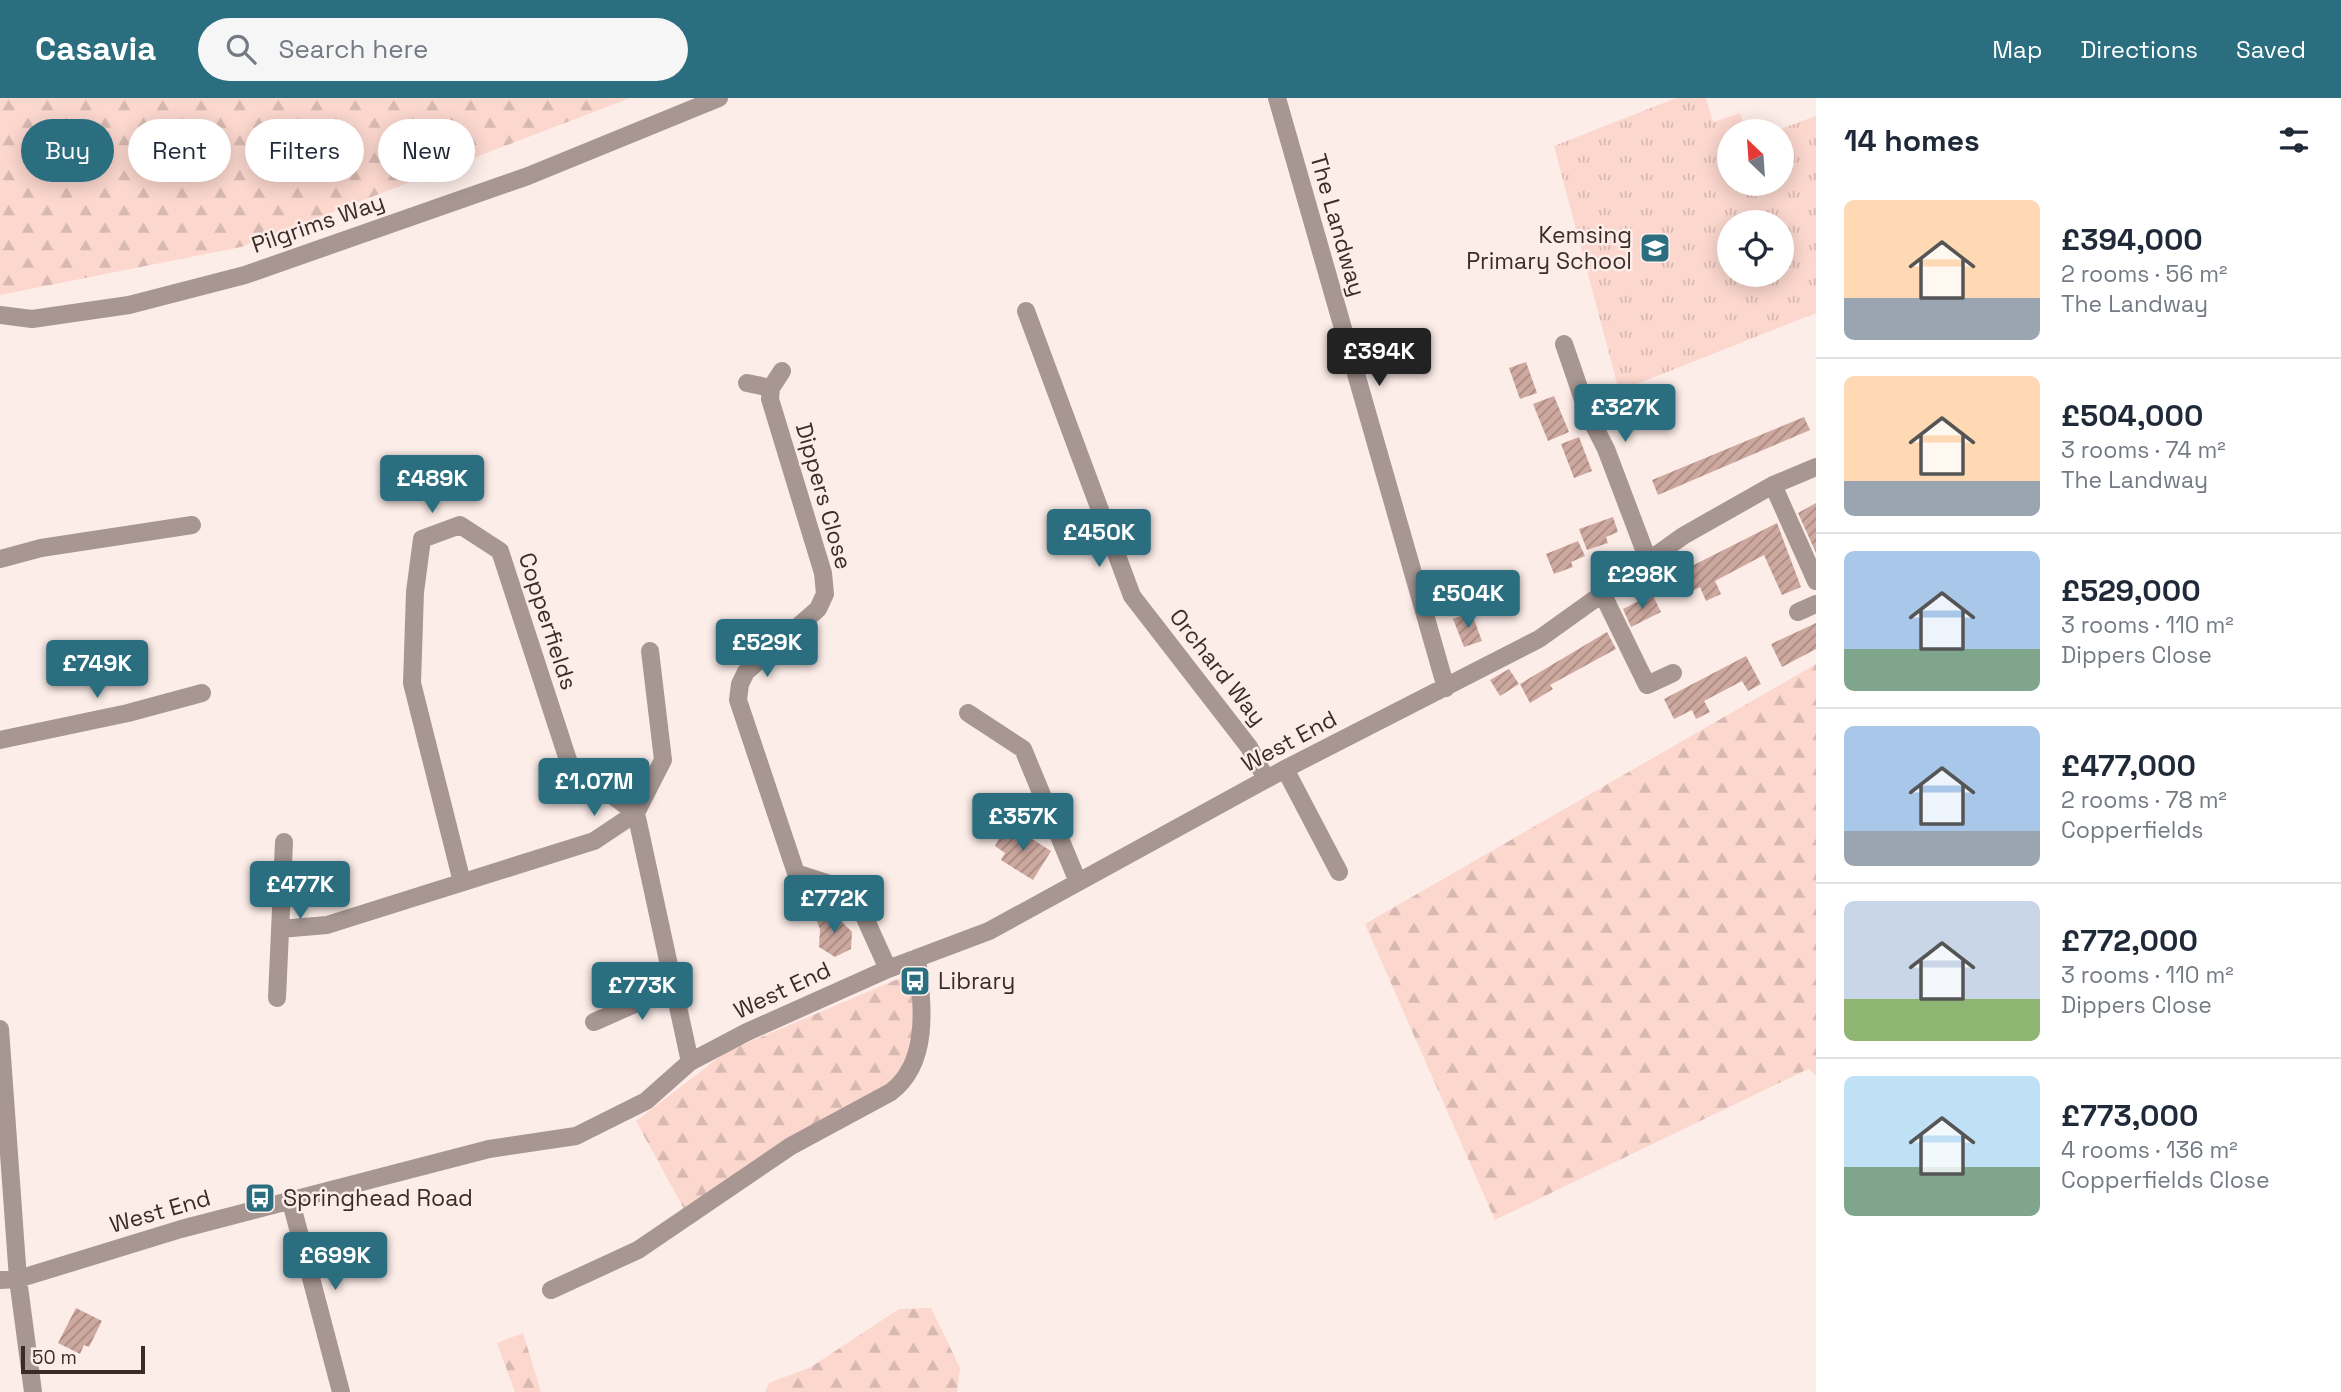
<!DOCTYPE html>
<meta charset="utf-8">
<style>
:root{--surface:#fff;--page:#f6f6f7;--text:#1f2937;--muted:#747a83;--line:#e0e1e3;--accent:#2b6e7f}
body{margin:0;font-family:"Space Grotesk",sans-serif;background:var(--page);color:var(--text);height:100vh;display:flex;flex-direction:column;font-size:26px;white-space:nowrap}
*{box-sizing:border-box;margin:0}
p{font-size:23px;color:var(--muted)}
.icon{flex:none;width:38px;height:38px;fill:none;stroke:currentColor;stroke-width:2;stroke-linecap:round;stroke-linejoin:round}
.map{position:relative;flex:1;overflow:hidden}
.panel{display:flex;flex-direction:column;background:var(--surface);width:525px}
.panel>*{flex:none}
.top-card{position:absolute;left:21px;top:21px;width:665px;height:63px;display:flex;gap:14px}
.needle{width:46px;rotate:335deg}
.controls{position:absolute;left:1717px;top:21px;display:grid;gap:14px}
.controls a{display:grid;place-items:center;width:77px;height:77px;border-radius:50%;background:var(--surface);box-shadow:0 4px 18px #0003;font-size:35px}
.scale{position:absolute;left:21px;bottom:18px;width:124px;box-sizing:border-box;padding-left:7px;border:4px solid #3b2c29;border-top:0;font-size:19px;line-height:24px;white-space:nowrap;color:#3b2c29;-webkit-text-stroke:5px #fdede9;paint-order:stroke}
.price{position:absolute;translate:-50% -60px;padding:0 16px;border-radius:7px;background:var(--accent);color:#fff;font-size:23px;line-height:46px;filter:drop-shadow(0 2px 4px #0008)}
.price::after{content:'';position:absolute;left:50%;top:42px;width:21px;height:16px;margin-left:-10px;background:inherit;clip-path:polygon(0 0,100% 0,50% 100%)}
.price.current{background:#222;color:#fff}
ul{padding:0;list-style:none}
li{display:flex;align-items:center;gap:21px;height:175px;padding:0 28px}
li+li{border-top:2px solid var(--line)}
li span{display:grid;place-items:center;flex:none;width:196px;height:140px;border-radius:10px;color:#555}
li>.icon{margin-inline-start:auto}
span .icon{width:84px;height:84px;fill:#fffc;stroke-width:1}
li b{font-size:30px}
h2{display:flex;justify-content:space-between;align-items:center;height:84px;padding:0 28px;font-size:30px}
.pill{padding:0 24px;border-radius:32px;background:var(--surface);box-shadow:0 4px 18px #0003;font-size:24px;line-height:63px}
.pill.current{background:var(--accent);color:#fff}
header{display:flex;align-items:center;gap:42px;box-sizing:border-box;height:98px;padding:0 35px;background:var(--accent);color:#fff}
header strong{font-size:33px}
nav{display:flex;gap:38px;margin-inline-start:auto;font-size:24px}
.search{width:490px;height:63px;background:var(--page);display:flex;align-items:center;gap:18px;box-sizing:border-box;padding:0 24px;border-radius:38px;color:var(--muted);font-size:26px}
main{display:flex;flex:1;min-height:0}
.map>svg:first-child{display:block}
</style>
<header>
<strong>Casavia</strong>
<div class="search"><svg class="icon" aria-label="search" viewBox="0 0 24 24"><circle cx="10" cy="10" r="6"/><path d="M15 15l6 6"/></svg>Search here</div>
<nav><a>Map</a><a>Directions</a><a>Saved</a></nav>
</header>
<main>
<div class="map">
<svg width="1816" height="1294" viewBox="0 0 1816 1294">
<defs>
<pattern id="forest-firs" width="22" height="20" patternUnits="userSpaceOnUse" patternTransform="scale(1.75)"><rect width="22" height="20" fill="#fbd7ce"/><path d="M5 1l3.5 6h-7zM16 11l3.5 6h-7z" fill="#d8b9b1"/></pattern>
<pattern id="park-tufts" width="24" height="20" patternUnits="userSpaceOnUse" patternTransform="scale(1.75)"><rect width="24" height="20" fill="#fbd7ce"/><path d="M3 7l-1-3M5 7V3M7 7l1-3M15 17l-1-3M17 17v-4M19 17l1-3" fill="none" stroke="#d8b9b1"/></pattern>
<pattern id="building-hatch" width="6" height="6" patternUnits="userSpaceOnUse" patternTransform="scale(1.75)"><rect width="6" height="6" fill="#cda89f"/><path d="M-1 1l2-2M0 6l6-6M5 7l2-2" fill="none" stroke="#a88982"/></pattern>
</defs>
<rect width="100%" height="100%" fill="#fdede9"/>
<path fill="url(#forest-firs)" d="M0,0H630L241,149L0,197Z
M1816,566V977L1808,971L1495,1122L1365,826Z
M912,875V961L893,988L684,1111L636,1023L726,954Z
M931,1210L960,1270L957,1294H765L769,1285L811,1269L899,1211Z
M523,1235L541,1294H515L497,1245Z"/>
<path fill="url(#park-tufts)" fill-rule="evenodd" d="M1676,0H1706L1713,24L1740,15L1746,33H1729V86H1782V33H1775L1816,18V215L1619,293L1554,48ZM1729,124H1782V177H1729Z"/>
<path fill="url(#building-hatch)" d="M1526,264L1537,295L1520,301L1509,270Z
M1554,298L1569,334L1548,343L1533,306Z
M1804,319L1810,332L1658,397L1652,382Z
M1579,339L1592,373L1574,380L1561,346Z
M1816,405V455L1798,415Z
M1613,419L1618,434L1606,439L1608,445L1587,452L1579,431Z
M1777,425L1801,489L1782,497L1764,457L1715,483L1721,496L1706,503L1700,489L1688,495L1678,475Z
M1578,443L1585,458L1571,464L1573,469L1554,476L1546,456Z
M1652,496L1661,514L1631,529L1623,511Z
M1471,514L1482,543L1464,549L1453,521Z
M1816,525V551L1782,569L1771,546Z
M1607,534L1616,551L1550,587L1553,591L1530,605L1520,586Z
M1746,558L1761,586L1748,593L1742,583L1704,603L1710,614L1696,621L1692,612L1674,621L1664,601Z
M1509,571L1519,586L1500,598L1490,582Z
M1015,730L1051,753L1033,782L1001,762L1005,755L995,748L1002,735L1009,739Z
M832,814L852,834L851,851L835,859L819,849L820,831L816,821Z
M76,1210L102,1223L89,1249L84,1247L80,1256L58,1245Z"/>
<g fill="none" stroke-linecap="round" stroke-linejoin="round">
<path stroke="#a79692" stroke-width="18" d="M1277,0L1446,590
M1026,213L1132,498L1249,649L1266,681
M0,217L32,221L129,207L245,177L528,78L719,0
M1564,246L1588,316L1606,351L1648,462
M782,273L771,290L770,301L823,475L825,496L818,511L746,574L740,586L738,602L796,775L833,787L860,809L888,871
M747,285L771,290
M1773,387L1816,483
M0,461L41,450L192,427
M1603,497L1647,587L1673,575
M1798,514L1816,506
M968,615L1023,651L1078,784
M0,642L128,615L202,595
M1285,671L1339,774
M462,784L412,585L415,494L422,441L460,427L500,453L569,665L636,715L663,662L650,553
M280,831L327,827L594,743L636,715L690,964
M277,900L284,744
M594,924L673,889
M0,931L18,1181L33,1294
M291,1104L341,1294
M0,1182L18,1181L181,1131L489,1051L576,1038L646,1003L690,964L747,934L888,871L989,833L1285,671L1539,541L1683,438L1773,387L1816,369
M551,1192L638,1152L791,1048L891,994C931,963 922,905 917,860"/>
</g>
<defs>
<g id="school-square" transform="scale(1.575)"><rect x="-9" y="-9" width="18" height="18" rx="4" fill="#2b6e7f" stroke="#fdede9"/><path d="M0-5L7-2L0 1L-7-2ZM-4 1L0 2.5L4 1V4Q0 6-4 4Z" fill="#fff"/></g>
<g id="bus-square" transform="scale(1.575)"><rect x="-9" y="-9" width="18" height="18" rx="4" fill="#2b6e7f" stroke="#fdede9"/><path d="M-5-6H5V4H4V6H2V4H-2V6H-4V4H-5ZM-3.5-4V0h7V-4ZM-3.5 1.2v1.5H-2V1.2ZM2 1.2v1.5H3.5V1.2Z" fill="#fff"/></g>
</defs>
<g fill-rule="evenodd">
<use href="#school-square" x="1655" y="150"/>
<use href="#bus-square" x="915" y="883"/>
<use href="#bus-square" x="260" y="1100"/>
</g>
<g text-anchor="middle" stroke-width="5" stroke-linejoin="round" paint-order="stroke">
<g font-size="23" fill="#3b2c29" stroke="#fdede9">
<text transform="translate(318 125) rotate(-19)" y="8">Pilgrims Way</text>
<text transform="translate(1338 127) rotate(74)" y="8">The Landway</text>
<text transform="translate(824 398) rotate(74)" y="8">Dippers Close</text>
<text transform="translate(548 523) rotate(72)" y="8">Copperfields</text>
<text transform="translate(1218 569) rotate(52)" y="8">Orchard Way</text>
<text transform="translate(1289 643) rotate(-28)" y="8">West End</text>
<text transform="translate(782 892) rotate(-25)" y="8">West End</text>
<text transform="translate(160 1113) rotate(-16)" y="8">West End</text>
</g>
<g font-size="23" fill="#3b2c29" stroke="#fdede9" text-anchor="start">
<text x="1632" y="145" text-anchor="end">Kemsing<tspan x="1632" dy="26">Primary School</tspan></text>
<text x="938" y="891">Library</text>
<text x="283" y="1108">Springhead Road</text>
</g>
</g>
</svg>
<div class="controls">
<a><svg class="needle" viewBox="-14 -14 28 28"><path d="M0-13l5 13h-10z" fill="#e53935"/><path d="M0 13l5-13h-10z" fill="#747a83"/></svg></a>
<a><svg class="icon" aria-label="locate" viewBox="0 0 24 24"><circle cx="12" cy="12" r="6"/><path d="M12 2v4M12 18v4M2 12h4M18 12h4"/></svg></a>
</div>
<div class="scale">50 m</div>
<b class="price current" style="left:1379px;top:290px">£394K</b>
<b class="price" style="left:1625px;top:346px">£327K</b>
<b class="price" style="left:432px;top:417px">£489K</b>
<b class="price" style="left:1099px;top:471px">£450K</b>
<b class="price" style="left:1642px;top:513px">£298K</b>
<b class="price" style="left:1468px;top:532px">£504K</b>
<b class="price" style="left:767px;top:581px">£529K</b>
<b class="price" style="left:97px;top:602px">£749K</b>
<b class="price" style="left:594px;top:720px">£1.07M</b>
<b class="price" style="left:1023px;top:755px">£357K</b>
<b class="price" style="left:300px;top:823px">£477K</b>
<b class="price" style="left:834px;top:837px">£772K</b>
<b class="price" style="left:642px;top:924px">£773K</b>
<b class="price" style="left:335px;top:1194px">£699K</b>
<div class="top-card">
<a class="pill current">Buy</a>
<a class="pill">Rent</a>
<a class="pill">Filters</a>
<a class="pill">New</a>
</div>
</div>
<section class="panel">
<h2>14 homes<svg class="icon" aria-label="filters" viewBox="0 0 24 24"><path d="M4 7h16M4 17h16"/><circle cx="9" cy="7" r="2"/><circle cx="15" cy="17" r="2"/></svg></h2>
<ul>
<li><span style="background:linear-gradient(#ffd9b3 70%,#9aa5b1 0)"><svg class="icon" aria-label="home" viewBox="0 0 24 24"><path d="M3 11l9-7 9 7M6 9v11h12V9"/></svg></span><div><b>£394,000</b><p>2 rooms · 56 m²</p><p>The Landway</p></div></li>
<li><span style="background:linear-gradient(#ffd9b3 75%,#9aa5b1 0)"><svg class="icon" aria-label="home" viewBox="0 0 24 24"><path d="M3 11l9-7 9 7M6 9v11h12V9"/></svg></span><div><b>£504,000</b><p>3 rooms · 74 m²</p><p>The Landway</p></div></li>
<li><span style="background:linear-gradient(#a9c7e8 70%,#7fa58c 0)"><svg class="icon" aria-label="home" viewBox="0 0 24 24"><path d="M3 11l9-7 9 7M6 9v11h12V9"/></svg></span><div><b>£529,000</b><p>3 rooms · 110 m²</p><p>Dippers Close</p></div></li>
<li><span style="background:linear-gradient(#a9c7e8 75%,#9aa5b1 0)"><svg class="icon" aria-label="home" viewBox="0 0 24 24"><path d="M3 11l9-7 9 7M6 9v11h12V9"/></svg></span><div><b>£477,000</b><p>2 rooms · 78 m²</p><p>Copperfields</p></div></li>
<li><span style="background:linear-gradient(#c9d6e8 70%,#8fb573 0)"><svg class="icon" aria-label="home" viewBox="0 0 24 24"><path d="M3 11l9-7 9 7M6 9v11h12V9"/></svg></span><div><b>£772,000</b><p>3 rooms · 110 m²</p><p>Dippers Close</p></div></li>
<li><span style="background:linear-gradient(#bfe0f5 65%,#7fa58c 0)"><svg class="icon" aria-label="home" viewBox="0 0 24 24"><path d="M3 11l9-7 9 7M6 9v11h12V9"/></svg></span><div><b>£773,000</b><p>4 rooms · 136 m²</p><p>Copperfields Close</p></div></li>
</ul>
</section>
</main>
